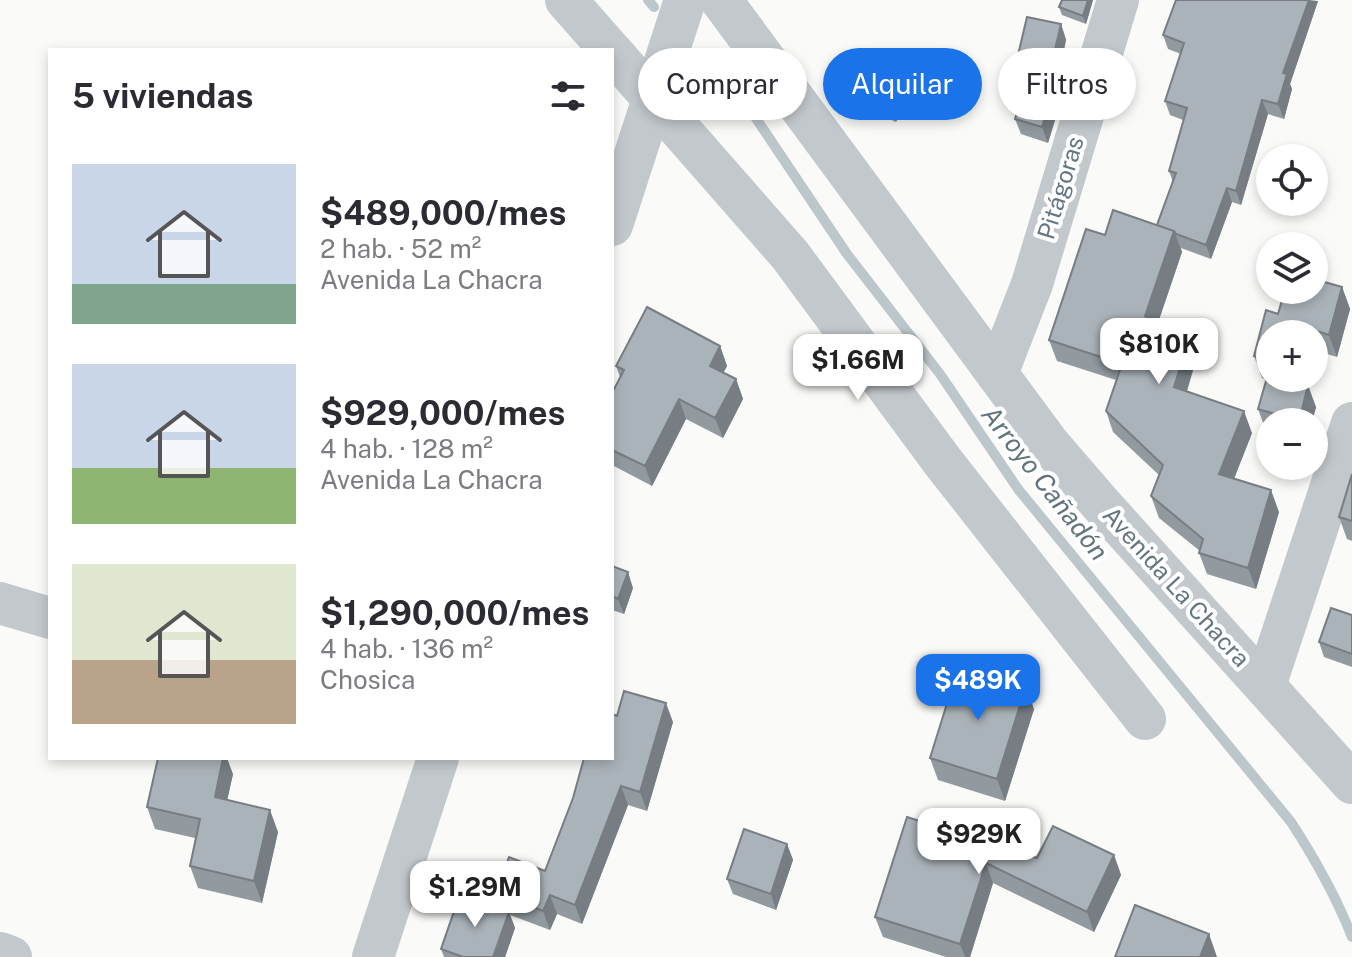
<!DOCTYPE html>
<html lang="es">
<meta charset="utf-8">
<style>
:root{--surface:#fff;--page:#f7f7f7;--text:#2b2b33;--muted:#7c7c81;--accent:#1a73e8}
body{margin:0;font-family:"Public Sans",sans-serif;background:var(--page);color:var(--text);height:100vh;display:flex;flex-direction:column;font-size:30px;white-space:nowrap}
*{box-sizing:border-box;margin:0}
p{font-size:26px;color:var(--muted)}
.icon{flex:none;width:44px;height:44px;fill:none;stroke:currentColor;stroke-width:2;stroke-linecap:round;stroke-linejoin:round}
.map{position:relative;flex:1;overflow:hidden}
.panel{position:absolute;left:48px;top:48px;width:566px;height:712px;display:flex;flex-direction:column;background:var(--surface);border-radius:0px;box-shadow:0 4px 12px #0003}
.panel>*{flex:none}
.top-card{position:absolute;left:638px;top:48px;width:594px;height:72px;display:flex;gap:16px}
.controls{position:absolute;left:1256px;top:144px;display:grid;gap:16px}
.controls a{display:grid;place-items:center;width:72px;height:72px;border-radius:50%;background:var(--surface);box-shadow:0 4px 12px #0003;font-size:40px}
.price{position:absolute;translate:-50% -68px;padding:0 18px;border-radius:16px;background:#fff;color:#222;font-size:26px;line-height:52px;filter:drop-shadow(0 2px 4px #0008)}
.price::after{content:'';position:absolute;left:50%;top:48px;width:24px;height:18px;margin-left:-12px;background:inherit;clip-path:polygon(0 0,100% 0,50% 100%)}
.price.active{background:var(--accent);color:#fff}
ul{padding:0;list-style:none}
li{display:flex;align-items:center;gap:24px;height:200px;padding:0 24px}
li span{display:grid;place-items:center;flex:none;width:224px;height:160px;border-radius:0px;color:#555}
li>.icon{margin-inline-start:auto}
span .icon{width:96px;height:96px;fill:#fffc;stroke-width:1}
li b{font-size:34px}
h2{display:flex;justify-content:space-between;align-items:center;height:96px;padding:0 24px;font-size:34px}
.pill{padding:0 28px;border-radius:36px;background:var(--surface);box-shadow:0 4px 12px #0003;font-size:28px;line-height:72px}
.pill.active{background:var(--accent);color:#fff}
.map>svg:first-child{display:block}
</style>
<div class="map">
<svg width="1352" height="957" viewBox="0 0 1352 957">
<rect width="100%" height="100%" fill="#fafaf8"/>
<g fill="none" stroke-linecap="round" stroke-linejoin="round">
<path stroke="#bbc7cb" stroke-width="10" d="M648,0L654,7
M702,54L715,64L739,93L847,254L940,374L1018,489L1291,822C1315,859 1336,896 1352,937"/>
<path stroke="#c3c8cc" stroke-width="42" d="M566,0L610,50
M721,0L1049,444L1099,502L1352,783
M612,52L790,255L943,462L1145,719
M612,225L685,0
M997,374L1032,284L1118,0
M0,603L50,618
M1265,686L1352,423
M0,953L11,957
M373,957L438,758"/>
</g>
<path fill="#929a9f" d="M1093,0L1086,24L1062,15L1059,7Z
M1318,1L1290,84L1292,89L1284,119L1268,114L1241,205L1232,202L1211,259L1181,248L1182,252L1158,323L1189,339L1196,360L1187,392L1252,433L1234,479L1279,512L1256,589L1207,574L1199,553L1200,551L1159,518L1151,496L1159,475L1113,432L1106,411L1116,380L1057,361L1049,340L1105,235L1157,225L1173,182L1169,171L1183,120L1170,115L1165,101L1181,54L1168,49L1163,35Z
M1061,24L1066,40L1058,78L1047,75L1063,94L1048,143L1021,134L1015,119L1030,72L1024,70L1018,55Z
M909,93L896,122L864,108L861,100Z
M1342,287L1350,309L1337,357L1314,350V334H1270V378H1305L1303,384L1316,407L1312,422H1270V433L1266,431L1258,409L1266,380L1262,378L1254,356L1278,314Z
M720,346L727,366L723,373L736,379L743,399L723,438L686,419L652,486L612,465V393L620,377L616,366Z
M1352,474V541L1347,539L1339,517Z
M612,566L633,588L624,614L612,610Z
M1352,615V667L1324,657L1319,642Z
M1034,709L1005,801L938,780L930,758Z
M617,716L673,722L647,811L628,805L582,924L557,914L550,930L510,915L515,928L505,957H444L441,949L502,909L496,893L545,871Z
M233,774L227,800L278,832L262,903L198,888L190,866L195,838L155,829L147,807Z
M907,817L1037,858L1114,855L1121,875L1094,932L993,883L970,957H946L883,937L875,917Z
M787,844L793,860L776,910L733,894L727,879Z"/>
<path fill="#777d82" d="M1088,0H1093L1086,24L1083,16Z
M1309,0L1318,1L1290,84L1292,89L1284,119L1278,104L1283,73Z
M1061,24L1066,40L1058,78L1052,62Z
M1057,78L1063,94L1048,143L1042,127Z
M906,85L909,93L896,122L893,114Z
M1262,100L1268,114L1241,205L1236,191Z
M1227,188L1232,202L1211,259L1206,245Z
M1174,231L1182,252L1153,337L1145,316Z
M1342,287L1350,309L1337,357L1329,335Z
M1189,339L1196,360L1181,408L1174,387Z
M720,346L727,366L717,385L710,366Z
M1298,378H1305L1302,389Z
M736,379L743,399L723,438L715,418Z
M1308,385L1316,407L1312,422H1299Z
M679,399L686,419L652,486L645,466Z
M1244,411L1252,433L1227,496L1219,474Z
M1271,490L1279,512L1256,589L1248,568Z
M628,572L633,588L624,614L618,599Z
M1026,686L1034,709L1005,801L997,779Z
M666,703L673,722L647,811L640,792Z
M223,758H227L233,774L223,819L215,797Z
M621,786L628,805L582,924L575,905Z
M270,810L278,832L262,903L254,881Z
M787,844L793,860L776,910L771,894Z
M1114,855L1121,875L1094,932L1087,912Z
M986,863L993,883L970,957H965L960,944Z
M550,895L557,914L550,930L543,911Z
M509,912L515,928L505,957H493Z
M1209,934L1217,957H1200Z"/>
<path fill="#aab3b9" stroke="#777d82" stroke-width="2" d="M1062,0H1088L1083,16L1059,7Z
M1176,0H1309L1283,73L1287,74L1278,104L1262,100L1236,191L1227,188L1206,245L1176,234L1174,231L1157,225L1176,173L1169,171L1187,108L1165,101L1184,43L1163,35Z
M1027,17L1061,24L1052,62L1018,55Z
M1030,70L1057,78L1042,127L1015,119Z
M873,71L906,85L893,114L861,100Z
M1113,210L1174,231L1145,316L1189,339L1174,387L1244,411L1219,474L1271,490L1248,568L1199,553L1203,539L1151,496L1163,465L1106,411L1122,364L1049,340L1086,229L1105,235Z
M1314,279L1342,287L1329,335L1305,327L1303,334H1270V361L1254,356L1266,310L1278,314L1285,290H1314Z
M647,307L720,346L710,366L736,379L715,418L679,399L645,466L612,450V393L624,370L616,366Z
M1268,374L1270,375V378H1283L1308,385L1299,421L1258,409Z
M1352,474V521L1339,517Z
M612,566L628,572L618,599L612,596Z
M1331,608L1352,615V654L1319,642Z
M959,665L1026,686L997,779L930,758Z
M624,691L666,703L640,792L621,786L575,905L550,895L543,911L496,893L509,857L545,871L573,798L584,758H612V714L617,716Z
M158,758H223L215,797L270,810L254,881L190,866L200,819L147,807Z
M907,817L1037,858L1053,826L1114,855L1087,912L986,863L960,944L875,917Z
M744,829L787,844L771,894L727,879Z
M460,894L509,912L493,957H463L441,949Z
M1135,905L1209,934L1200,957H1115Z"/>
<g text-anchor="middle" stroke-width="8" stroke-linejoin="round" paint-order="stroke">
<g font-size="24" fill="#657683" stroke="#fff">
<text transform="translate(1061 188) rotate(-73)" y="8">Pitágoras</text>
<text transform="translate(1176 587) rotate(48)" y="8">Avenida La Chacra</text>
</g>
<g font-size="26" font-style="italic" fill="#60757c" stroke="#fff">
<text transform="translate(1045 483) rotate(52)" y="9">Arroyo Cañadón</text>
</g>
</g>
</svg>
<div class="controls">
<a><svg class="icon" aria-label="locate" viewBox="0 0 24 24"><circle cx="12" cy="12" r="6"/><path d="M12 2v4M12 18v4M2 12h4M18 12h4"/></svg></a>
<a><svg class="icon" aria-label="layers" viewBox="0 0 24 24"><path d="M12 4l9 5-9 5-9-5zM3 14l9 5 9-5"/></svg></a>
<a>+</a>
<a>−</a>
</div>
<b class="price" style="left:1159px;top:386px">$810K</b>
<b class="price" style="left:858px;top:402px">$1.66M</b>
<b class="price active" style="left:978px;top:722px">$489K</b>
<b class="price" style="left:979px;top:876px">$929K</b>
<b class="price" style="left:475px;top:929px">$1.29M</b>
<div class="top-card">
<a class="pill">Comprar</a>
<a class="pill active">Alquilar</a>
<a class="pill">Filtros</a>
</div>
<section class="panel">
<h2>5 viviendas<svg class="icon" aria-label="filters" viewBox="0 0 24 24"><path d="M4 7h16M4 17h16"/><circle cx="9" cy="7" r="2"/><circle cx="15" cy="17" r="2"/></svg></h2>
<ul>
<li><span style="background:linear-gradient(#c9d6e8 75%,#7fa58c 0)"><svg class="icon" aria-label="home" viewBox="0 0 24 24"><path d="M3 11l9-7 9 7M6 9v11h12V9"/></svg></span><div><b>$489,000/mes</b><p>2 hab. · 52 m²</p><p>Avenida La Chacra</p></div></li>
<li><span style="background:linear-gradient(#c9d6e8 65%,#8fb573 0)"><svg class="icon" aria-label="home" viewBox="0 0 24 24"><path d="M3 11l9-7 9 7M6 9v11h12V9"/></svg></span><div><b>$929,000/mes</b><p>4 hab. · 128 m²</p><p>Avenida La Chacra</p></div></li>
<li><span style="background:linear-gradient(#dfe7d0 60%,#b9a48a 0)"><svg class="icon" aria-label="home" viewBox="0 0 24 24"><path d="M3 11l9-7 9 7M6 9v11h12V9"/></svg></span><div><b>$1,290,000/mes</b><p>4 hab. · 136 m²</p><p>Chosica</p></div></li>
</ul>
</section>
</div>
